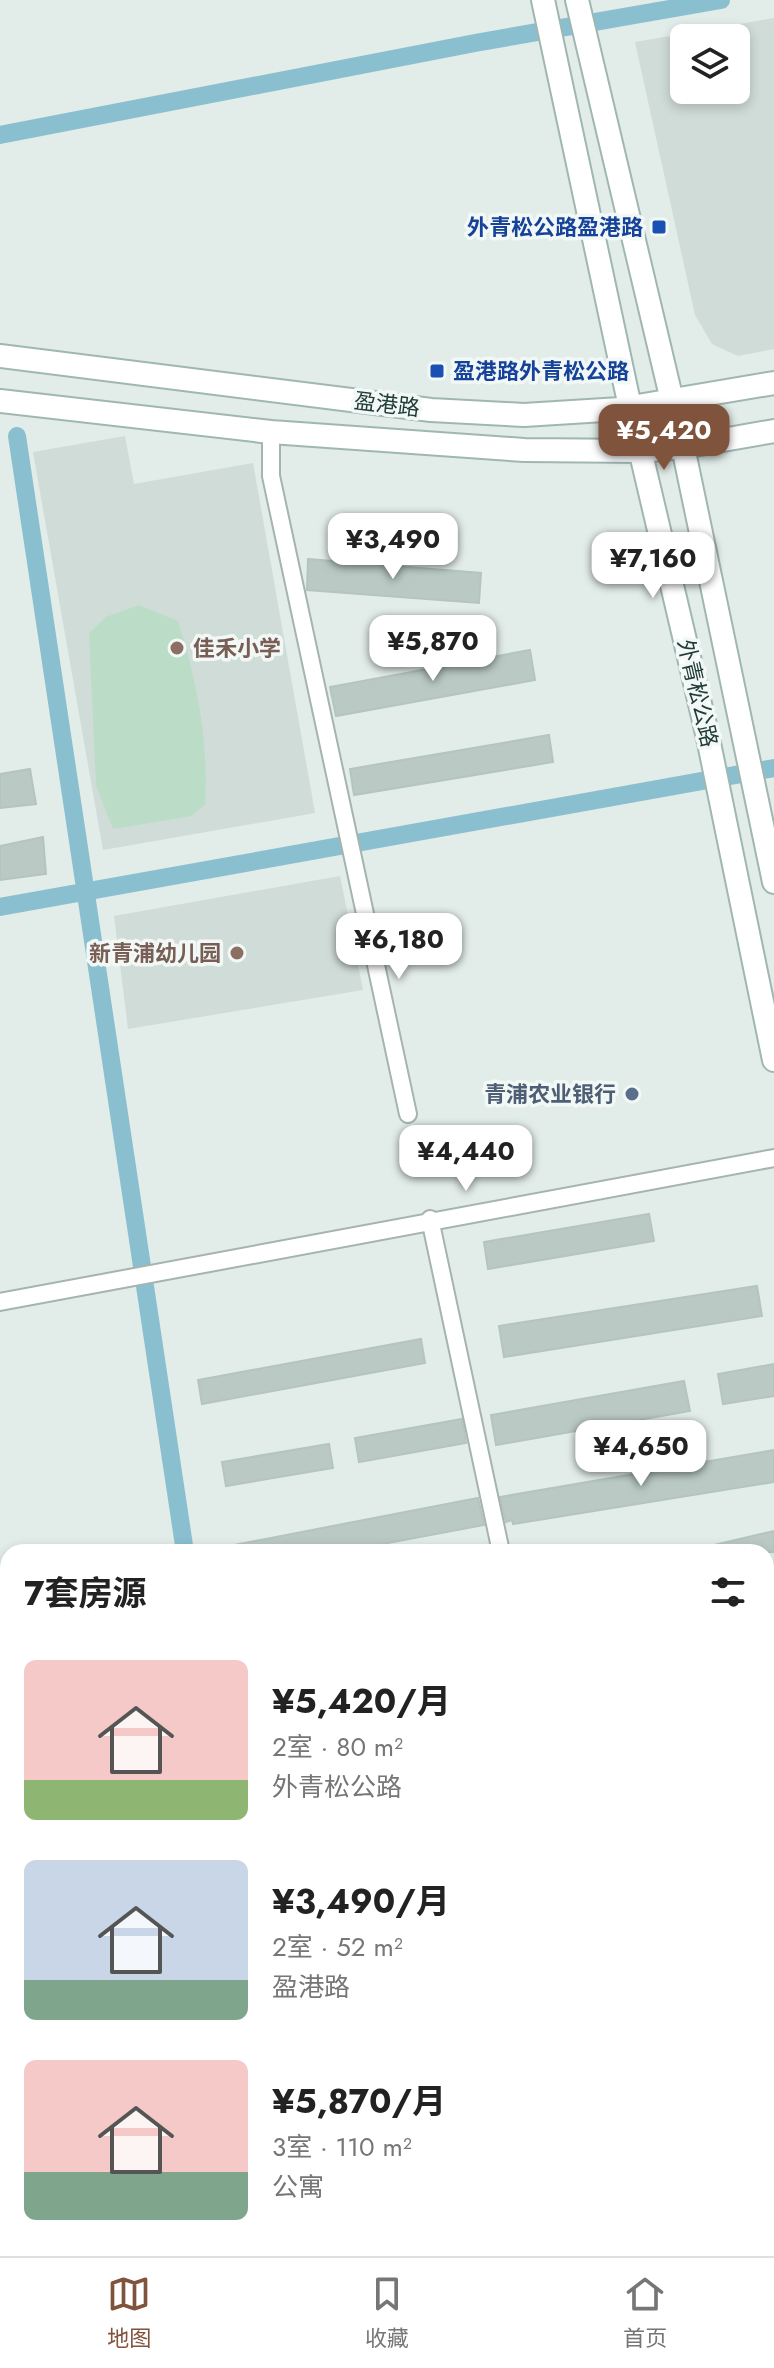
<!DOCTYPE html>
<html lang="zh">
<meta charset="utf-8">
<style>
:root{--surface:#fff;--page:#f6f6f6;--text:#222;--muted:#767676;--line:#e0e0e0;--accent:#7f533c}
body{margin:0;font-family:Jost,"Noto Sans SC",sans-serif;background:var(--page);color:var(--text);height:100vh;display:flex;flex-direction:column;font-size:30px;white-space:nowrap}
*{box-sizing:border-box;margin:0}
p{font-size:26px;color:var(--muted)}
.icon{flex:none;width:44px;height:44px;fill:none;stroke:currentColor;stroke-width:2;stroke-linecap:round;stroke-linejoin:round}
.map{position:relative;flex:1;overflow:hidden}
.details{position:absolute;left:0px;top:1544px;width:774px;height:712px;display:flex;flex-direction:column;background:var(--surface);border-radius:24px 24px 0 0;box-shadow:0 4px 12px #0003}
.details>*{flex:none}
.tools{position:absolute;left:670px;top:24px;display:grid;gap:16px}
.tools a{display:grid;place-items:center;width:80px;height:80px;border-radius:12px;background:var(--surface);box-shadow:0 4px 12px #0003;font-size:40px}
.price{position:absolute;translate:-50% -68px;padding:0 18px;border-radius:16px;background:#fff;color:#222;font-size:26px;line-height:52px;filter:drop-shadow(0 2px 4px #0008)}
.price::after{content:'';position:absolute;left:50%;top:48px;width:24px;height:18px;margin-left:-12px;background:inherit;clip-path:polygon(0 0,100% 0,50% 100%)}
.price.on{background:var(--accent);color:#fff}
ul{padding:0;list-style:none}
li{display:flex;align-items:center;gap:24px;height:200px;padding:0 24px}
li span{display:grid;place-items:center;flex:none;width:224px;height:160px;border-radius:12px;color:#555}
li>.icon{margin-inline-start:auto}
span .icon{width:96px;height:96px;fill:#fffc;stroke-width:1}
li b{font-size:34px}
h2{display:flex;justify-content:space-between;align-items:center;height:96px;padding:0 24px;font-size:34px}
.tab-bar{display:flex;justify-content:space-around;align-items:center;height:112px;border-top:2px solid var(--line);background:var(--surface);font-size:22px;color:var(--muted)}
.tab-bar a{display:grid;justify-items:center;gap:4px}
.tab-bar .on{color:var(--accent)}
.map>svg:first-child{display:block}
</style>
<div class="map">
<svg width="774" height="2256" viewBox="0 0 774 2256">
<rect width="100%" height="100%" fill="#e2ece8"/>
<path fill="#d0dcd7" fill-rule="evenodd" d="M774,18V349L738,356L712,344L695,315L635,42ZM684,38H736V90H684Z
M125,436L134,484L253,463L315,813L103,850L33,452Z
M340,876L363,990L128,1029L114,916Z"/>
<path fill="#bbddc7" d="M139,605L178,621C197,680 209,743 205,805L191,816L113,829L96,785L89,633L106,617Z
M641,2248H750L751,2256H642Z"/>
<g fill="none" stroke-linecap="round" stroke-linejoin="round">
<path stroke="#8abfd0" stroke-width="18" d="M0,135L475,43L721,0
M17,436L185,1552
M0,907L774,768
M288,2248L289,2256"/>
</g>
<path fill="#bac9c4" stroke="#b4c5c0" stroke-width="2" d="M308,559L481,573L479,603L307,590Z
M530,650L535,680L336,716L330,687Z
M549,735L553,762L354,795L350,769Z
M30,769L36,804L0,808V774Z
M43,837L46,874L0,880V846Z
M649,1214L654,1241L488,1269L484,1242Z
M757,1286L762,1316L504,1357L499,1326Z
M421,1339L425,1363L202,1404L198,1380Z
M774,1364V1396L723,1404L718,1374Z
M684,1381L690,1411L496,1445L491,1415Z
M462,1419L466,1443L359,1462L355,1438Z
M329,1444L333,1468L226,1486L222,1462Z
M774,1450V1482L513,1524L512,1520L506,1522L500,1497Z
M478,1498L484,1525L340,1552H235L234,1545Z
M774,1531V1552H715L714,1545Z"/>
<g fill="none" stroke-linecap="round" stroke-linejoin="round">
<g stroke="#a5b4b0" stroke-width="20">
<path id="minor" d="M271,432V476L408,1114
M430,1219L501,1552
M0,1302L774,1158
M766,2155L774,2153
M91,2248L92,2256
M223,2256L266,2248"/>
</g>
<g stroke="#a0b7b1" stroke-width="26">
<path id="secondary" d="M543,0L630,407L708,738L774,1060
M577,0L683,447L774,882
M0,356L431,410L524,415L620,409L774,383
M0,401L271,432L524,450L641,451L683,447L774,431"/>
</g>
<use href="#minor" stroke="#fff" stroke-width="16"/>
<use href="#secondary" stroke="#fff" stroke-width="22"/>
</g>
<g fill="#1a4fb4" stroke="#f2f8f6" stroke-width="3">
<rect x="651" y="219" width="16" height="16" rx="4"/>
<rect x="429" y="363" width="16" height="16" rx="4"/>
</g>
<g fill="#8d6e63" stroke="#f2f8f6" stroke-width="3">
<circle cx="177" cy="648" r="8"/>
<circle cx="237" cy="953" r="8"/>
</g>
<circle fill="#5c6f8a" stroke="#f2f8f6" stroke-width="3" cx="632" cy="1094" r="8"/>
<g text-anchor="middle" stroke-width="7" stroke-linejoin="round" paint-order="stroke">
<g font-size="22" font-weight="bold" fill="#164399" stroke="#f2f8f6" text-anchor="end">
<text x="643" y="235">外青松公路盈港路</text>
<text x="453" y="379" text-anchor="start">盈港路外青松公路</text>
</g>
<g font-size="22" fill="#223c38" stroke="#f2f8f6">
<text transform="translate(387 404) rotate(7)" y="8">盈港路</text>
<text transform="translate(698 693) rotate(77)" y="8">外青松公路</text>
</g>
<g font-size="22" font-weight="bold" fill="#785e54" stroke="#f2f8f6" text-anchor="start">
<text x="193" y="656">佳禾小学</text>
<text x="221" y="961" text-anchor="end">新青浦幼儿园</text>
</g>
<g font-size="22" font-weight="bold" fill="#4e5e75" stroke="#f2f8f6" text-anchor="end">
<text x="616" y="1102">青浦农业银行</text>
</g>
</g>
</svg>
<div class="tools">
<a><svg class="icon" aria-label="layers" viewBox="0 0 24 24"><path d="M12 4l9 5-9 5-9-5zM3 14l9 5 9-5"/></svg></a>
</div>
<b class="price on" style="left:664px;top:472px">¥5,420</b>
<b class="price" style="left:393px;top:581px">¥3,490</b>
<b class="price" style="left:653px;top:600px">¥7,160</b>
<b class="price" style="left:433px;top:683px">¥5,870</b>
<b class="price" style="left:399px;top:981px">¥6,180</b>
<b class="price" style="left:466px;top:1193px">¥4,440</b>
<b class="price" style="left:641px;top:1488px">¥4,650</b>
<section class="details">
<h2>7套房源<svg class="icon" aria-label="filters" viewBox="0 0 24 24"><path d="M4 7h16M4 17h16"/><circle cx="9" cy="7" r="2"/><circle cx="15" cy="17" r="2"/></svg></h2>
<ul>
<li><span style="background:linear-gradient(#f6c9c9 75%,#8fb573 0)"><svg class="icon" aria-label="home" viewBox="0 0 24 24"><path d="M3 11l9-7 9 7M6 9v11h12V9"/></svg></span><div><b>¥5,420/月</b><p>2室 · 80 m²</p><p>外青松公路</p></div></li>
<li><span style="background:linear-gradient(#c9d6e8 75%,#7fa58c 0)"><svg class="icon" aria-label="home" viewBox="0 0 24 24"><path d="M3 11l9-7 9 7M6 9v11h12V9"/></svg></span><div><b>¥3,490/月</b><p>2室 · 52 m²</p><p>盈港路</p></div></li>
<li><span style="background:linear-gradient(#f6c9c9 70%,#7fa58c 0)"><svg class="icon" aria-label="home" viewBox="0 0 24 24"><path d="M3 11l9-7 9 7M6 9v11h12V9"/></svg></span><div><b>¥5,870/月</b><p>3室 · 110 m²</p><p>公寓</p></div></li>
</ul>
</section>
</div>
<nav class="tab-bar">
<a class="on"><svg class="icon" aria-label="map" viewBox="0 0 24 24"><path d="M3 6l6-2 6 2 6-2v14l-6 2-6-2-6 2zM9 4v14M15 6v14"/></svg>地图</a>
<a><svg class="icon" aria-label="saved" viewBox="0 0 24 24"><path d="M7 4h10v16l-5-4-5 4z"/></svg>收藏</a>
<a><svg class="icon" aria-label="home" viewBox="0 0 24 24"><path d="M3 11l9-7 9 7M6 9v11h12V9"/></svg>首页</a>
</nav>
